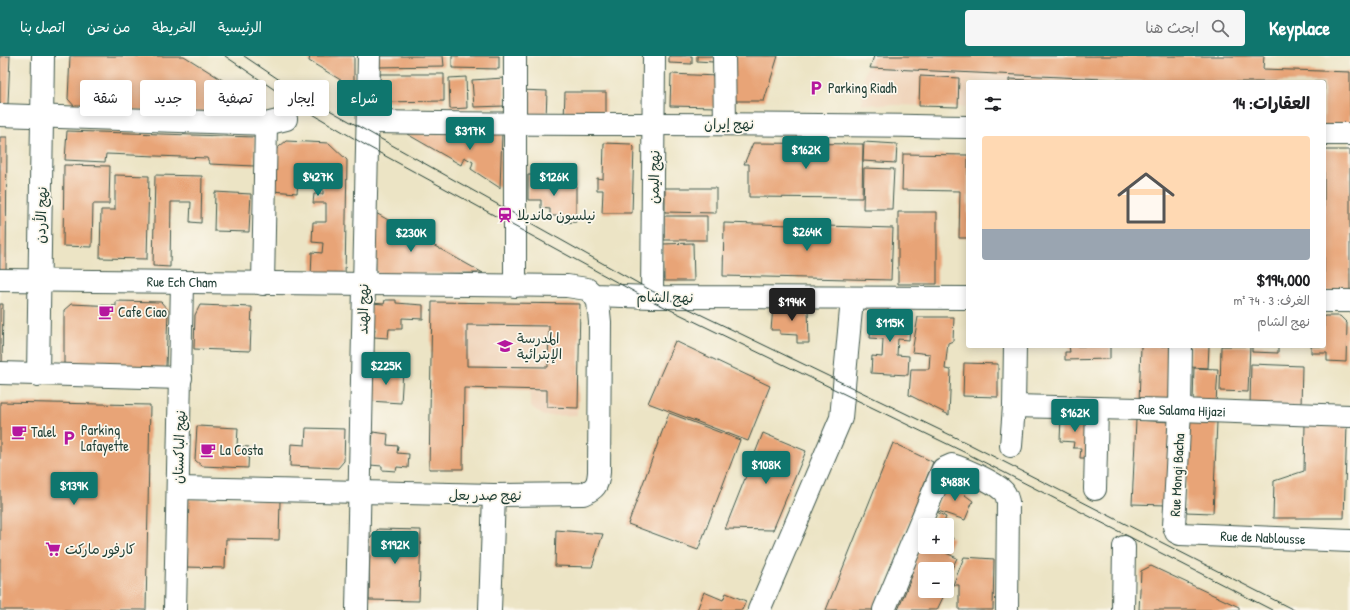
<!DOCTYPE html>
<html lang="ar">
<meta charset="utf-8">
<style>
:root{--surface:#fff;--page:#f6f6f6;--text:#202124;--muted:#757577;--accent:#0f766e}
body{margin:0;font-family:"Patrick Hand","Playpen Sans Arabic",sans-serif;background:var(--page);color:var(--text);direction:rtl;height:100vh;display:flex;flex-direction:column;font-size:15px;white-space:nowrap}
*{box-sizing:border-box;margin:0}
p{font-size:13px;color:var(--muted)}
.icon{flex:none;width:22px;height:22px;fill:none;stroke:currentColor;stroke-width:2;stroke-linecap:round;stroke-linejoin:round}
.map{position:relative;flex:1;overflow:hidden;direction:ltr}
.sheet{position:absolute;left:966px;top:24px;width:360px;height:268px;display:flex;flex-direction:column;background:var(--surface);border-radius:4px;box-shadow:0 2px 10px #0003;direction:rtl}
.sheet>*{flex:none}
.guide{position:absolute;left:12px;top:24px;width:380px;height:36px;direction:rtl;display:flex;gap:8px}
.tools{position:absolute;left:918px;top:462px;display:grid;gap:8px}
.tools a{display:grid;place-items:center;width:36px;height:36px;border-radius:4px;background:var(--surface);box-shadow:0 2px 10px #0003;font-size:20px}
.price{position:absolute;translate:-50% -34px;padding:0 9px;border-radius:4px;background:var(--accent);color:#fff;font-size:13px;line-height:26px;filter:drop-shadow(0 1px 2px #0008)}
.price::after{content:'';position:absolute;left:50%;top:24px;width:12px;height:9px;margin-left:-6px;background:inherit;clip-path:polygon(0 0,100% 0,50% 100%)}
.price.active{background:#222;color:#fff}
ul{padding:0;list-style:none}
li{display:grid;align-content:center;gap:8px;height:212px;padding:0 16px}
li span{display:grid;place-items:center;height:124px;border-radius:4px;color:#555}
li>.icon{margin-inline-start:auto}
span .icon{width:72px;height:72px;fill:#fffc;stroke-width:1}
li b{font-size:17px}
h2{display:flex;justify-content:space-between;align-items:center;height:48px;padding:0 16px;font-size:17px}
.tag{padding:0 14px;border-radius:4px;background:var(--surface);box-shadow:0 2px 10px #0003;font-size:14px;line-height:36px}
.tag.active{background:var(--accent);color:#fff}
header{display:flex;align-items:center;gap:24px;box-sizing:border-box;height:56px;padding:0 20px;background:var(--accent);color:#fff}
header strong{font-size:19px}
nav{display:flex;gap:22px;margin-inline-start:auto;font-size:14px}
.search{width:280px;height:36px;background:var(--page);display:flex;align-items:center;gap:10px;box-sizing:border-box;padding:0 14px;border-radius:4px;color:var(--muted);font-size:15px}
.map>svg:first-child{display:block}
</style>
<header>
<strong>Keyplace</strong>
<div class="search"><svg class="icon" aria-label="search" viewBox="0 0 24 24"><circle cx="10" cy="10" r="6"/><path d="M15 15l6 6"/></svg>ابحث هنا</div>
<nav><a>الرئيسية</a><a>الخريطة</a><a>من نحن</a><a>اتصل بنا</a></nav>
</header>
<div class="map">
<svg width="1350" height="554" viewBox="0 0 1350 554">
<rect width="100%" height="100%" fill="#fbf7ec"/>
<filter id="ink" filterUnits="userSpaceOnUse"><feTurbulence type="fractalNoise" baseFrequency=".025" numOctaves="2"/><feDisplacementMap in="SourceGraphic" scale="8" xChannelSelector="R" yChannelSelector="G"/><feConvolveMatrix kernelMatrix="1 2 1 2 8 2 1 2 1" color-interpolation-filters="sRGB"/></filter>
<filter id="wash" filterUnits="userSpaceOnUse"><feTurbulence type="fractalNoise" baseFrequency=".012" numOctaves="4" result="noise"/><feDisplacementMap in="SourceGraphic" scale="16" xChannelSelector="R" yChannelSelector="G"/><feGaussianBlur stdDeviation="0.9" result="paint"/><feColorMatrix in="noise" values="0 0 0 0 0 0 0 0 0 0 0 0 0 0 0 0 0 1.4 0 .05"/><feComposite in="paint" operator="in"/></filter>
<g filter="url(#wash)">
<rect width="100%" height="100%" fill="#ece4c5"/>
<path fill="#f0d5bc" d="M871,0H1193L1179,26H968V51L862,48L864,18Z
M432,246L580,248L577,359L544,360L530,350V334L465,332L463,413H429Z"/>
<g id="blocks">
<path fill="#e8a477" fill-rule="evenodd" d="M0,0H10L8,48H0Z
M70,0H184L251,42L250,57L76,52L68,43Z
M310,0H354V32L309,5Z
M377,0H443L444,10L377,11Z
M452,0H499V13L452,12Z
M669,0H692V8L669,7Z
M697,0H714L713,6L697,5Z
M733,0H778L764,45H732Z
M874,0H1264L1263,13L1350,16V70L1324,71V26H1167L870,12Z
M380,18H444V45L380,46Z
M671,18L717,20L716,51L670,50Z
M920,20L959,22L958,51L919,50Z
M466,21L467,52L450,53L449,22Z
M504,22L505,50L474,51L472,24Z
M1009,23L1050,25V26H1009Z
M520,34L547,35L546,63L520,62Z
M565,36H606V65L564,64Z
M67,75L255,81L254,110L210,108L207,102L106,98L105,106L65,104Z
M502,76L500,132L471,113L473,106L464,101L461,109L407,78Z
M0,81H7L6,217H0Z
M286,85L329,87L347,104L345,222L311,221L312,196L322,197L323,187L312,186L313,166H326V147H313L314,138H323V127L298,126L297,137L272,135L274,95Z
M864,86L897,88L896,107L863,105Z
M604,87L631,88L634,91L632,157H602L603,134H597V122L603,123Z
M753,87L863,88L862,142L749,141V108H744Z
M1324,94H1350V235H1324Z
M903,98L968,99V182H959L960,135L902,134Z
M64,109L110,110L109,148H93L92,191L63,190Z
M864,112L894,113L892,153H863Z
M115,119L149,120L147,203L100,202L101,154H115Z
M155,119L202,120L201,167L190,166L191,146H171L170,211L153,210Z
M528,119H539V122H552V127H576V166L562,167V160H550V153L541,152V144H528Z
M665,132H716V157L665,156Z
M215,136L251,138L249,176L214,175Z
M374,156L483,217L376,218Z
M898,156H937V228H898Z
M664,160H707V184H664Z
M724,167L893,172L891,224L723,220Z
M693,187L694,225H664L663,188Z
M385,244H396V247L423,249V263L402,262V273H389L388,282L374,281L375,273H369L371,247L384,248Z
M116,245L161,246L168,254L166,310L157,317L71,313L64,308V254L71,248L116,250Z
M432,246L580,248L578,352L547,351V334L464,332L463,413H429ZM467,269L549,270L548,311L467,310Z
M0,248H3L2,313H0Z
M200,249L252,251L250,295L194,293L195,259Z
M773,251L808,252L809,287H797V279L780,278V274H771Z
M872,258L911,260L909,284L898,283L897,299L909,300L908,319L871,317L872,300L882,301L883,283L870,282Z
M1324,260H1340L1347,267L1346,306L1327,305V297H1311V290H1324Z
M918,261H954L953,285L948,287L945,313L951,314L949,359L909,339L911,313H929L930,298L912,296Z
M675,285L770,330L748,385L648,347Z
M1069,290H1110V303L1065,304V296H1070Z
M1141,290H1172L1171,342L1164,348L1139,347Z
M1191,290H1209L1208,312L1190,311Z
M1221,290H1250L1248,336L1220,335Z
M1252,290H1278V297L1252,296Z
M964,307L998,308V341L963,340Z
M1251,308L1302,310L1301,351L1250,349Z
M371,312L403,314L401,347L369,345Z
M1194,312L1218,313L1216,347L1193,346Z
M0,346L150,349L146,554H0Z
M669,357L740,384L698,494L628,468Z
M1061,360L1081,361L1088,366L1086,402H1080L1081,392H1073L1074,386L1060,385Z
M1136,364L1171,366L1167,449L1132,448Z
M1188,365L1217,366L1213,457L1185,456Z
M1305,368L1347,369L1344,462H1273L1274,425L1304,415Z
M197,370L238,372L237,390L249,391L248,412L202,410L195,404Z
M306,372L345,373L344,405L338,412L290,410L291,388L305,389Z
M373,376L388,378L387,389L398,390L397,397L409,398L408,412L397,411L396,415L382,414V410L370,409Z
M763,377L806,395L773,474L725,473Z
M893,387L933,406L873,554H826Z
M948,425L967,433L965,439L973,445L965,464L935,454Z
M187,443L280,445L279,484L226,483L225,512L186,511Z
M937,456L946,461L943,469H931Z
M378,473L421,474L419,545L369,544L370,483Z
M556,474L603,478L592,511L555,510Z
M947,480L953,482L946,497L957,502L947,523V513H925V535H946L937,554H898L912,520L909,518L925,483V491H947Z
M964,501L994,503L993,554H959V529H953Z
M1151,510L1239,551V554H1139L1141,515Z
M704,536L723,544L726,537L746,545L742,554H697Z"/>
</g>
</g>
<g filter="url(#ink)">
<use href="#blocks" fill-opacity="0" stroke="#3e564a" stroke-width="1"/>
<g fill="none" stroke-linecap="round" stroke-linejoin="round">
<g stroke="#3e564a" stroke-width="24">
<g id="minor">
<path d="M515,0V230"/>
<path d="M724,0L725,68"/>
<path d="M0,59L266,68L286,63"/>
<path d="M377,66C574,70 771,66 968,71"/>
<path d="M1324,78H1350"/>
<path id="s1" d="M0,224L567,230L587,233L594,239L652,241L968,242"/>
<path d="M263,228L266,68"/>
<path d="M652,241L654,0"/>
<path d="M1324,245H1350"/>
<path id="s2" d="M1181,290L1180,354L1174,470L1176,476L1180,478L1350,485"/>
<path d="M0,317L181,322"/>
<path d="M38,319L43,0"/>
<path id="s3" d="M1014,350L1180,354L1350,360"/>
<path d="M1011,390L1014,350L1015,290"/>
<path d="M178,432L494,439L583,438C595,433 598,429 599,416L600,266L598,246L594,239"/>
<path d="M1095,433L1097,352"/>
<path d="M175,554L182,227"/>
<path d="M357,554L369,0"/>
<path d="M490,554L494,439"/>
<path d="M759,554L841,362L852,243"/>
<path d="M884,554L943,413L952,409C963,412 994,426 1002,434C1006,437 1007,442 1008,446L1007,554"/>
<path d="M1123,554L1124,491"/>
</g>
</g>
<use href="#minor" stroke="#fff" stroke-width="22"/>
<path stroke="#1f3d34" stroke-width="1" d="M225,0L294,47L367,90L644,241L968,398L1272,554
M244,0L299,37L652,235L969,388L1294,554"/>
</g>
</g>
<defs>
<g id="parking-bare" transform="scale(1.2)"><path d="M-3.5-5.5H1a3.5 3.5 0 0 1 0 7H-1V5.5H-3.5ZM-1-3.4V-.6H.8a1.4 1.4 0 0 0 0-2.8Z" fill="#b5179e" stroke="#fbf7ec" stroke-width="2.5" paint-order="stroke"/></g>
<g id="station-bare" transform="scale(1.2)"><path d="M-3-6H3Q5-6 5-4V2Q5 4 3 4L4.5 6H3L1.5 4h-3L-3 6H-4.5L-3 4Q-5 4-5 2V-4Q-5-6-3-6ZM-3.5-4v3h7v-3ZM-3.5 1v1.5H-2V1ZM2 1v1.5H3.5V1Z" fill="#b5179e" stroke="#fbf7ec" stroke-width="2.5" paint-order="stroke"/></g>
<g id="cafe-bare" transform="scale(1.2)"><path d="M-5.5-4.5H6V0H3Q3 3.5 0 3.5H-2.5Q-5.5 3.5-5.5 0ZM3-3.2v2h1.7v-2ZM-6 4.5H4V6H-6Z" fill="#b5179e" stroke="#fbf7ec" stroke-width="2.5" paint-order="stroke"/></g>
<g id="school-bare" transform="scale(1.2)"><path d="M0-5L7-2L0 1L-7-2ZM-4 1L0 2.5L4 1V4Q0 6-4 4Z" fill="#b5179e" stroke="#fbf7ec" stroke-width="2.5" paint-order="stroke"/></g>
<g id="supermarket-bare" transform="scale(1.2)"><path d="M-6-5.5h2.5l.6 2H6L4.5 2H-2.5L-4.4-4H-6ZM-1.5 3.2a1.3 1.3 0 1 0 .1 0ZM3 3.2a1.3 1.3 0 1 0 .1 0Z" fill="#b5179e" stroke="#fbf7ec" stroke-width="2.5" paint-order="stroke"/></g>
</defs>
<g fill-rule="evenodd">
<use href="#parking-bare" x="816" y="32"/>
<use href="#station-bare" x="505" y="159"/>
<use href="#cafe-bare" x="106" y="256"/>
<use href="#school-bare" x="505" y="290"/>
<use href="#cafe-bare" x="19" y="376"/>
<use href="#parking-bare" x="69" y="382"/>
<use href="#cafe-bare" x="208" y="394"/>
<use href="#supermarket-bare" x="53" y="493"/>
</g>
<g text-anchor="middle" stroke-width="3.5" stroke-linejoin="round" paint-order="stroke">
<g font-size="14" fill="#1f3d34" stroke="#fbf7ec" text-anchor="start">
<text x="828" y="37">Parking Riadh</text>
<text x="517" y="164">نيلسون مانديلا</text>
<text x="118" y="261">Cafe Ciao</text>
<text x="517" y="287">المدرسة<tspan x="517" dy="16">الإبترائية</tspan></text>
<text x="81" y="379">Parking<tspan x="81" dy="16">Lafayette</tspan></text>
<text x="31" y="381">Talel</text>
<text x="220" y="399">La Costa</text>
<text x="65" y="498">كارفور ماركت</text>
</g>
<g font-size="14" fill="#1f3d34" stroke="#fbf7ec">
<text x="729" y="73">نهج إيران</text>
<text transform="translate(654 121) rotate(-89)" y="5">نهج اليمن</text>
<text transform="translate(41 159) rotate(-88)" y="5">نهج الأردن</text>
<text dy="5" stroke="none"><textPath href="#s1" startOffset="182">Rue Ech Cham</textPath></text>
<text transform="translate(665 241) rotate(1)" y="5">نهج الشام</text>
<text transform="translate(363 253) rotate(-89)" y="5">نهج الهند</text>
<text dy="5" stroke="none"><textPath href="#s3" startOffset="168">Rue Salama Hijazi</textPath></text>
<text transform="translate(179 391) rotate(-88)" y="5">نهج الباكستان</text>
<text transform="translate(1177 419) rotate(-87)" y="5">Rue Mongi Bacha</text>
<text x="485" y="444">نهج صدر بعل</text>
<text dy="5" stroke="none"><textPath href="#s2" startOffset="274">Rue de Nablousse</textPath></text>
</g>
</g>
</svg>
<div class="tools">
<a>+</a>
<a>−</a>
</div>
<b class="price" style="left:470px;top:95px">$317K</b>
<b class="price" style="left:806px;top:114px">$162K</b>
<b class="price" style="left:318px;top:141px">$427K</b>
<b class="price" style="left:554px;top:141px">$126K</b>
<b class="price" style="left:807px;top:196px">$264K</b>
<b class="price" style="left:411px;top:197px">$230K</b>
<b class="price active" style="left:792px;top:266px">$194K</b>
<b class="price" style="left:890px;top:287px">$115K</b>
<b class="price" style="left:386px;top:330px">$225K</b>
<b class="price" style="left:1075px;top:377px">$162K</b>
<b class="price" style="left:766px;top:429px">$108K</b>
<b class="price" style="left:955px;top:446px">$488K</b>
<b class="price" style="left:74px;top:450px">$139K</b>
<b class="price" style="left:395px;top:509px">$192K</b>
<div class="guide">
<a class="tag active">شراء</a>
<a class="tag">إيجار</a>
<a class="tag">تصفية</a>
<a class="tag">جديد</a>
<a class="tag">شقة</a>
</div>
<section class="sheet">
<h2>العقارات: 14<svg class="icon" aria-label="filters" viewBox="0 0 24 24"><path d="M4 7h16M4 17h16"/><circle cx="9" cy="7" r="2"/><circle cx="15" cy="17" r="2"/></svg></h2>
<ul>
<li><span style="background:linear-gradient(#ffd9b3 75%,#9aa5b1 0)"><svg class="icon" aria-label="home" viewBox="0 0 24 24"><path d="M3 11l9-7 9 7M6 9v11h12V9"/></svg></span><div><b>$194,000</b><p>الغرف: 3 · 74 m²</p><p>نهج الشام</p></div></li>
</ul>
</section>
</div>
